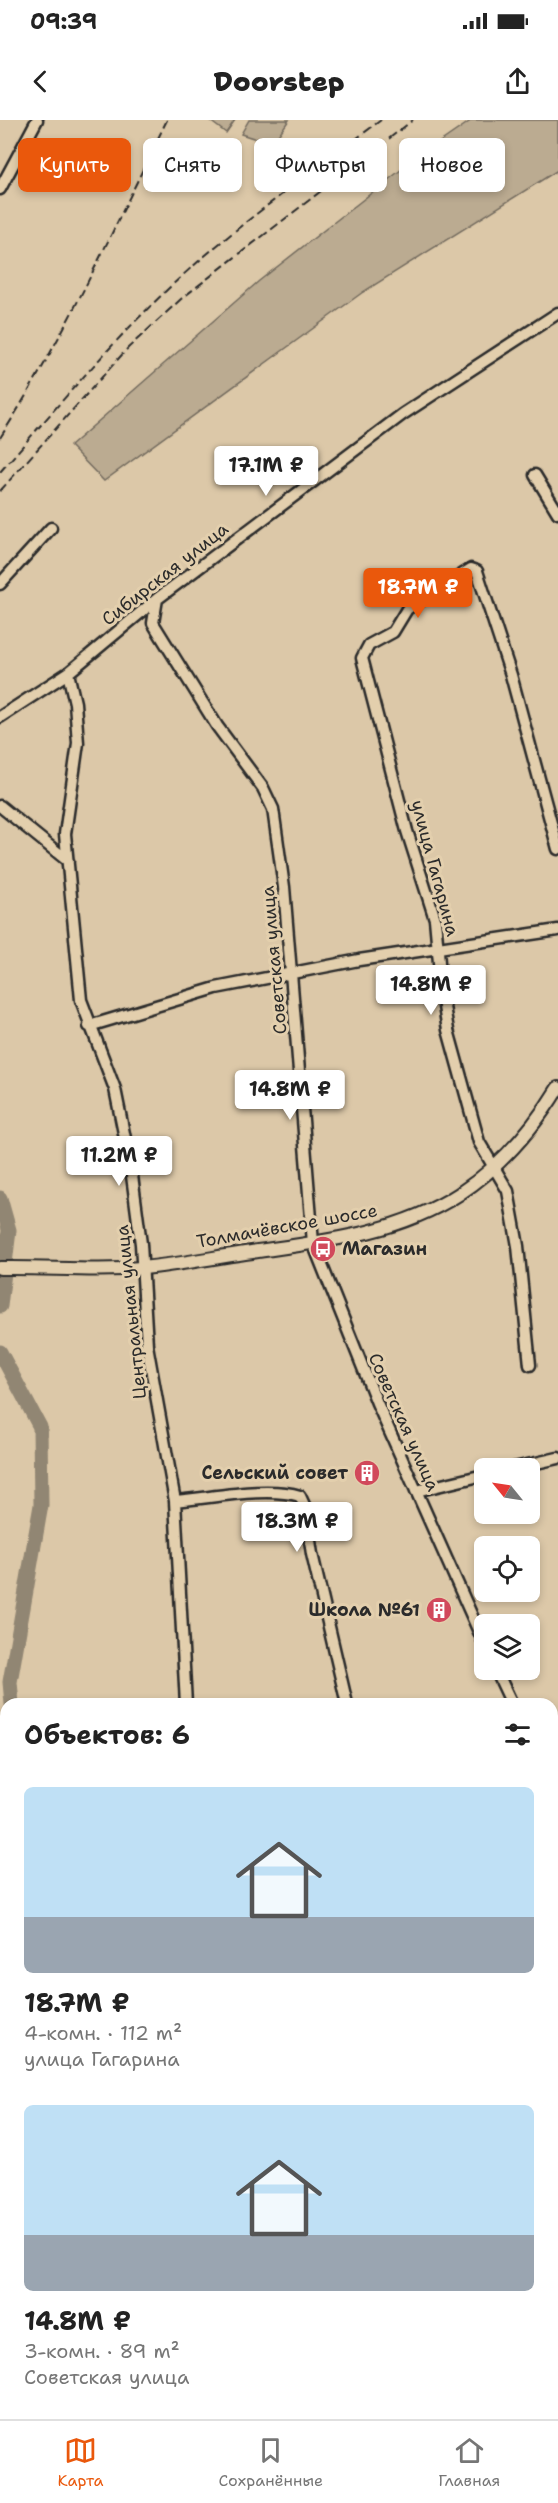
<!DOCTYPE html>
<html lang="ru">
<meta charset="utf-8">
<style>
:root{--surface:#fff;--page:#f6f6f6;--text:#222;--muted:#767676;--line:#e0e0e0;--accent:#ea580c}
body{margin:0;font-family:"Shantell Sans",sans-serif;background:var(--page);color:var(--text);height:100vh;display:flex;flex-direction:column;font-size:22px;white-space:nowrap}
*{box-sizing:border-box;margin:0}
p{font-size:20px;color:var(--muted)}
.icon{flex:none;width:33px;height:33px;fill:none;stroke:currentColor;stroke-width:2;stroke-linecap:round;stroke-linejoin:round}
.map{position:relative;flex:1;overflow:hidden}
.sheet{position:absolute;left:0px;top:1578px;width:558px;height:722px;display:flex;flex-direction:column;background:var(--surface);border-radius:18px 18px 0 0;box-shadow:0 3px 9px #0003}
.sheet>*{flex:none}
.top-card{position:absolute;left:18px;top:18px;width:522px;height:54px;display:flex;gap:12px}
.needle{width:39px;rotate:300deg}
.controls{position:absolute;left:474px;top:1338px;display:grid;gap:12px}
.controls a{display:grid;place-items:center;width:66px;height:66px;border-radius:9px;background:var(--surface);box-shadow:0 3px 9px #0003;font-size:30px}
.price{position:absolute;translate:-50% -51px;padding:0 14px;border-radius:6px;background:#fff;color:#222;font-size:20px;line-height:39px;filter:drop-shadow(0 2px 3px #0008)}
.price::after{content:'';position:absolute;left:50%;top:36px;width:18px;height:14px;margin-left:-9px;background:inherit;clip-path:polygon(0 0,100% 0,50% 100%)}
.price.active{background:var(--accent);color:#fff}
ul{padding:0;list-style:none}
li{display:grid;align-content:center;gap:12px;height:318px;padding:0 24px}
li span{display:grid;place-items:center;height:186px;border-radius:9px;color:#555}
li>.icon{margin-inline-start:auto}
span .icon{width:108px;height:108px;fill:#fffc;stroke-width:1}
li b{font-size:26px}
h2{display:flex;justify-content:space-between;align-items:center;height:72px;padding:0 24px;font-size:26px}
.chip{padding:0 21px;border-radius:9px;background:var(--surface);box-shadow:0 3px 9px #0003;font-size:21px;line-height:54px}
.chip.active{background:var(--accent);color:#fff}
.status{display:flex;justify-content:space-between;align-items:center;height:42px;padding:0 30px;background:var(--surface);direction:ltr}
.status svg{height:16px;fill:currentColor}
header{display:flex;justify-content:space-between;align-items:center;height:78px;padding:0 24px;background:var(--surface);font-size:27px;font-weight:800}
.tab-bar{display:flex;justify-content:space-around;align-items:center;height:84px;border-top:2px solid var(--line);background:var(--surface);font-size:16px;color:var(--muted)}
.tab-bar a{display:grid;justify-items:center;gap:3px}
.tab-bar .active{color:var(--accent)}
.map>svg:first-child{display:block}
</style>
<div class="status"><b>09:39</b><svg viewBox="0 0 49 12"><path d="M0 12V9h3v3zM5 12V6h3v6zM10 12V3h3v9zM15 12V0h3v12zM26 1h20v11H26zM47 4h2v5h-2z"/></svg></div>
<header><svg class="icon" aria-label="back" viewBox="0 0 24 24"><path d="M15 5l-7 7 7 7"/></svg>Doorstep<svg class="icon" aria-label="share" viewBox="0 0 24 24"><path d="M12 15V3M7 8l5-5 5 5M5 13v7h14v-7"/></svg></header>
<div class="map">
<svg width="558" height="2299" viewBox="0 0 558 2299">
<rect width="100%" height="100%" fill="#dcc8a8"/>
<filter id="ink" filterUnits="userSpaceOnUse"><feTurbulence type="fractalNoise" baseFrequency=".0167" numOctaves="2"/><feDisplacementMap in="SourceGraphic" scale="12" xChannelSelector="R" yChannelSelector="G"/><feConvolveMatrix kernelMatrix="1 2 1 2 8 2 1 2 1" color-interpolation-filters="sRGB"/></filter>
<g filter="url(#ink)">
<path fill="#bbab91" stroke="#736b5e" stroke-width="1.5" d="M209,0H235L226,13Z
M249,0H289L272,24L241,14Z
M472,0H558V50L363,172L104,361L70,326L259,161L411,42Z"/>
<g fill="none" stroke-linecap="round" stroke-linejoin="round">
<path stroke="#686256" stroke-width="2" d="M0,1959L6,1966
M462,2294L466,2299"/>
<path stroke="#918673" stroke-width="15" d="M0,1078L9,1110L0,1186
M0,1232L40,1307L41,1385L10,1562L12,1584
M0,1914L6,1888"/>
<g stroke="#2b2b2b" stroke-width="15">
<path id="minor" d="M0,69L37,0
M535,355L558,393
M0,464L51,408
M157,479L153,503L217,606L263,668L273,689L284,767L313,1123L377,1283L484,1523
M68,553L75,583L78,623L65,714L81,880L115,969L131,1048L141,1124L147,1225L175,1381L186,1584
M0,597L68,553L157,479L403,294L558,193
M0,686L68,741
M89,906L216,868L359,840L558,810
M530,1245L518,1126L508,1071L479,1022L448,910L442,875L435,799L407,711L362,538L369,525L393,512L407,489L471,449L477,451L511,555L558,729
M514,1348L558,1338
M416,1371L484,1355
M175,1381C212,1378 266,1366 300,1376L305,1387L312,1434L347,1584
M496,1550L512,1584
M552,1673L558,1686
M552,1740L558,1737
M552,2019L558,2017
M552,2251L558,2270
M189,2294L190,2299"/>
</g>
<g stroke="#2b2b2b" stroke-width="16">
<path id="major" d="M0,1148C47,1147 95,1152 142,1148C176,1145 211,1138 245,1133C318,1122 396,1115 459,1074C500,1047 533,1009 558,968"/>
</g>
<use href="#minor" stroke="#e3cfad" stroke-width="10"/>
<use href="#major" stroke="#e3cfad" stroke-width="12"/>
<path stroke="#2b2b2b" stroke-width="2" stroke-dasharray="9 4.5" stroke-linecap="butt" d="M0,318C65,216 114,108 167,0
M0,352C55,289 109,225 170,167C235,106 310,54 381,0
M0,371L128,228L181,179L413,0"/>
</g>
</g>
<defs>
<g id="bus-disc" transform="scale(1.35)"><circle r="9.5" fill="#d1495b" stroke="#e3cfad"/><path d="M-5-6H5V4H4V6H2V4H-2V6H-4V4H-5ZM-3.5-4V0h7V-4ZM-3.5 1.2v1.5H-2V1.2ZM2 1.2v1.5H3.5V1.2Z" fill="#fff"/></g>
<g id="building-disc" transform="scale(1.35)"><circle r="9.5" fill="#d1495b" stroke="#e3cfad"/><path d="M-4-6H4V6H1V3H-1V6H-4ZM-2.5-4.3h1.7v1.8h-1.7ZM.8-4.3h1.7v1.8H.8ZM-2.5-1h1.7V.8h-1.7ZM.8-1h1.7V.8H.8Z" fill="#fff"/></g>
</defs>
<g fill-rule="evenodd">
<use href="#bus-disc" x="323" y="1129"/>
<use href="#building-disc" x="367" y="1353"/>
<use href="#building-disc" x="439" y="1490"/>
</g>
<g text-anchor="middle" stroke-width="6" stroke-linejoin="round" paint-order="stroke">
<g font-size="18" fill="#2b2b2b" stroke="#e3cfad">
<text transform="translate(165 454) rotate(-38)" y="6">Сибирская улица</text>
<text transform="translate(435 748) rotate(75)" y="6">улица Гагарина</text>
<text transform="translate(274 840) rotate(-95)" y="6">Советская улица</text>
<text transform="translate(287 1106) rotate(-10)" y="6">Толмачёвское шоссе</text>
<text transform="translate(131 1192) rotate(-96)" y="6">Центральная улица</text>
<text transform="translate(404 1302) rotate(66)" y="6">Советская улица</text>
</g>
<g font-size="18" font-weight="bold" fill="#2b2b2b" stroke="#e3cfad" text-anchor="end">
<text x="342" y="1135" text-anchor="start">Магазин</text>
<text x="348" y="1359">Сельский совет</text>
<text x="420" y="1496">Школа №61</text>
</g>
</g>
</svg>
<div class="controls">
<a><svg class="needle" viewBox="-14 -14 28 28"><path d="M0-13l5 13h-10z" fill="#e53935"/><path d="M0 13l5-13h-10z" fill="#767676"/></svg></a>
<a><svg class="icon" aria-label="locate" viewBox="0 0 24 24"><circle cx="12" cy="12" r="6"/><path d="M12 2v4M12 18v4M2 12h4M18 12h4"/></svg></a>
<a><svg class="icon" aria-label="layers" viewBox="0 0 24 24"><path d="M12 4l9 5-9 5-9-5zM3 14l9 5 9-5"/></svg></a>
</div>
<b class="price" style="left:266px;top:377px">17.1M ₽</b>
<b class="price active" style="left:418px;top:499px">18.7M ₽</b>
<b class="price" style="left:431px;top:896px">14.8M ₽</b>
<b class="price" style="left:290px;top:1001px">14.8M ₽</b>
<b class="price" style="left:119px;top:1067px">11.2M ₽</b>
<b class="price" style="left:297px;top:1433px">18.3M ₽</b>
<div class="top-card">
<a class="chip active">Купить</a>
<a class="chip">Снять</a>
<a class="chip">Фильтры</a>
<a class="chip">Новое</a>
</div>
<section class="sheet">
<h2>Объектов: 6<svg class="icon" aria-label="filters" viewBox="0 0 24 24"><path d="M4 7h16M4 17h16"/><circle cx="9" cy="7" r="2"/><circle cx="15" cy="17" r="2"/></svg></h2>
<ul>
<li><span style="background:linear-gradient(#bfe0f5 70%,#9aa5b1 0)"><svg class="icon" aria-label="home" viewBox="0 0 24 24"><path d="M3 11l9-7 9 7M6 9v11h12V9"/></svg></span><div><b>18.7M ₽</b><p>4-комн. · 112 m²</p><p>улица Гагарина</p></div></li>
<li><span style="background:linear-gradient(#bfe0f5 70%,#9aa5b1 0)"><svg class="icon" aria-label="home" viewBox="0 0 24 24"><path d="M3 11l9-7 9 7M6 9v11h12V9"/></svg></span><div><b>14.8M ₽</b><p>3-комн. · 89 m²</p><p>Советская улица</p></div></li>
</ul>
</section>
</div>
<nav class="tab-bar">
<a class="active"><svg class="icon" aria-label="map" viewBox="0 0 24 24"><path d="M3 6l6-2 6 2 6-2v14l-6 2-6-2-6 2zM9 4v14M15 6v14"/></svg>Карта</a>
<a><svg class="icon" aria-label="saved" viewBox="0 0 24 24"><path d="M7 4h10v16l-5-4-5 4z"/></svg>Сохранённые</a>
<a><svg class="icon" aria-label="home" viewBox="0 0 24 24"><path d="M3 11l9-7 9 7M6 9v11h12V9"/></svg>Главная</a>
</nav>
